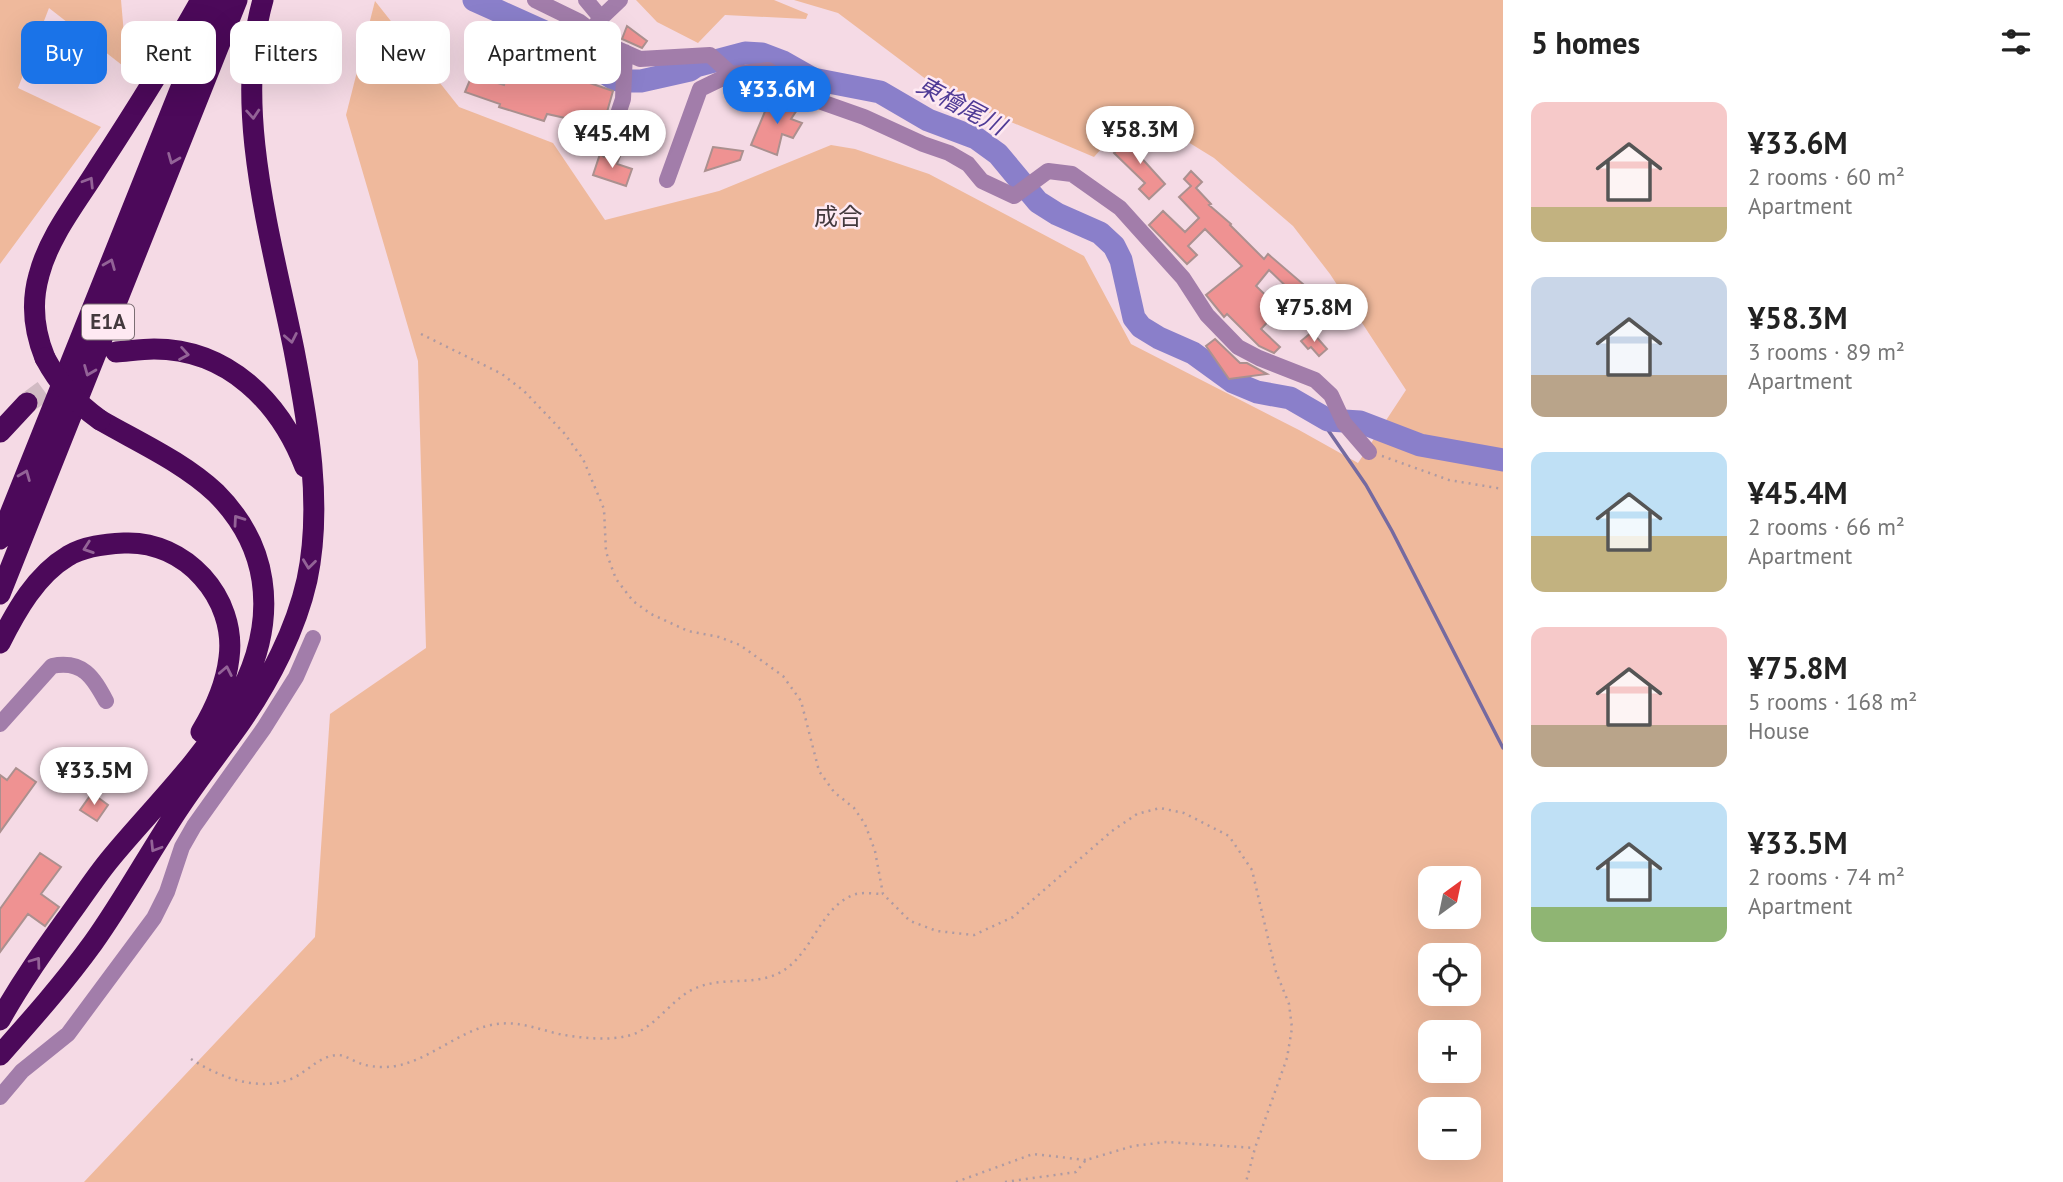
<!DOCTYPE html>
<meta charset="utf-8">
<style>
:root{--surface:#fff;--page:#f2f2f2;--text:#222;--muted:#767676;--accent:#1a73e8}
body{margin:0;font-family:"PT Sans","Noto Sans JP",sans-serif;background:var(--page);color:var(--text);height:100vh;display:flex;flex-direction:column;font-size:26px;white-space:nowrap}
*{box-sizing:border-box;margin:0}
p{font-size:23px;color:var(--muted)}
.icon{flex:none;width:38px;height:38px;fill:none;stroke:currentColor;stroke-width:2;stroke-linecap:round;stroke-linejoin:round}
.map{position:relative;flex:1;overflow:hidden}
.side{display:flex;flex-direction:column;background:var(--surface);width:560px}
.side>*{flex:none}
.hud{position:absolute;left:21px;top:21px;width:665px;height:63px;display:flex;gap:14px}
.needle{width:46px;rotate:33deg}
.fabs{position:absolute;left:1418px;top:866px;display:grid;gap:14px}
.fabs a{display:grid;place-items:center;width:63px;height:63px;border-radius:14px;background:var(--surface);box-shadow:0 7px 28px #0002;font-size:35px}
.price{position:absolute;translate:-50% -60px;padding:0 16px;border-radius:24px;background:#fff;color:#222;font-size:23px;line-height:46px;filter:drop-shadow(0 2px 4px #0008)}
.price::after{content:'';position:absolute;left:50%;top:42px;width:21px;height:16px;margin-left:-10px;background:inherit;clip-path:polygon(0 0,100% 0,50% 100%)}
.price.selected{background:var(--accent);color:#fff}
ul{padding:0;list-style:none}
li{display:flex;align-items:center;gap:21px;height:175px;padding:0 28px}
li span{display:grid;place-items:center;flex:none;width:196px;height:140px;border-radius:14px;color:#555}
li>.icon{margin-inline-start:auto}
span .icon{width:84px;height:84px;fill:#fffc;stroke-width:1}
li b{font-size:30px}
h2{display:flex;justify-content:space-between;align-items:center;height:84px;padding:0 28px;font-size:30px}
.chip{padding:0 24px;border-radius:14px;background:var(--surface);box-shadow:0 7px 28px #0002;font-size:24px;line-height:63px}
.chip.selected{background:var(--accent);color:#fff}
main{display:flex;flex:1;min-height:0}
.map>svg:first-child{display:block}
</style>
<main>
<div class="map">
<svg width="1503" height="1182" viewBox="0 0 1503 1182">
<rect width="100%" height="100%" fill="#f5dae5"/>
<path fill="#efb99c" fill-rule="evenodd" d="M0,0H121L127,69L49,8L18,88L101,127L0,264Z
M636,0H774L808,14L806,19L725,15L698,43L657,22Z
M794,0H1503V1182H84L315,937L330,714L426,648L418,361L346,115L375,1L459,107L553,143L605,220L719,191L831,145L855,149L929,174L1084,256L1131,344L1299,430L1358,463L1406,390L1330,274L1293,226L1214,158L1136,110L1094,157L947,95L838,13ZM1430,878H1468V917H1430ZM1430,956H1468V994H1430ZM1430,1032H1468V1071H1430ZM1430,1110H1468V1148H1430Z"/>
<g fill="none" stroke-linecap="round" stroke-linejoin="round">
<path stroke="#756aa0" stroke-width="3.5" d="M1317,414L1366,485L1392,531L1503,748"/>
<path stroke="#8a7fca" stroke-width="23" d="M474,0L556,37L579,56L614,79L622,81H641L690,70L696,66L745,53L762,54L783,62L813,79L880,92L928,120L976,138L998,154L1038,202L1057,214L1100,233L1114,246L1121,260L1134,318L1141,327L1159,338L1193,353L1233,382L1257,392L1290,398L1328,420L1360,422L1420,445L1503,460"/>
</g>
<path fill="#ef9292" stroke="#ab908f" stroke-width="2" d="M627,26L647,41L642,48L622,39Z
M515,32L559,43L557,54L545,64V69L550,77L556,78L568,72L588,78L587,82L613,91L603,126L589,120L588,123L547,114L544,121L499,107L500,104L465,92L472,75L504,85Z
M787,95L801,104L791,119L802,123L793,138L782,134L777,155L751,145L766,109L775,112Z
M1134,134L1144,144L1136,152L1165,184L1149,199L1139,189L1145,183L1114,153Z
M713,147L743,151L740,160L705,171Z
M600,154L604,157L614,154L620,156L617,164L632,169L626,186L593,175Z
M1191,171L1202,182L1196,188L1211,204L1209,205L1231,224L1230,225L1264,259L1268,254L1303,284L1294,294L1269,270L1256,286L1280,309L1261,329L1280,347L1274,353L1259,346L1227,314L1224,317L1206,295L1242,266L1205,229L1188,246L1197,255L1187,264L1149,225L1163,211L1185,232L1199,218L1179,197L1191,186L1184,179Z
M1312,332L1327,349L1319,356L1311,347L1308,349L1301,341Z
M1215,339L1240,363H1247L1267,374L1229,379L1206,346Z
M16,768L36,782L0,832V775L7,780Z
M92,793L108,805L97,821L80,810Z
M40,853L61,867L41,894L59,907L45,926L28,914L0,952V909Z"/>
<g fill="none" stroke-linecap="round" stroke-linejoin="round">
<path stroke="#d1bac3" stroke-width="21" stroke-dasharray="21 10" stroke-linecap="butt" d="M27,403L73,369"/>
<path stroke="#ae9aa2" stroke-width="2.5" stroke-dasharray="2 5" stroke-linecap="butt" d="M421,334L502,374L524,391L564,433L583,459L604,509L606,552L616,579L633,601L651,614L688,631L719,637L740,645L783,676L801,701L819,771L834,792L854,808L865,824L875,851L883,894L910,921L937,931L974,935L1013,917L1112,831L1137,814L1160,808L1184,813L1229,836L1252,870L1276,972L1289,1004L1292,1028L1287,1058L1255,1148L1246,1182
M1382,456L1449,480L1503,489
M191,1059C219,1077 257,1092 291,1079C308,1072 318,1056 338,1055C346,1055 354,1062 362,1064C374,1068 392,1068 404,1064C436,1055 464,1028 497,1024C519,1021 538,1029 559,1034C581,1038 606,1041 627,1036C655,1030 671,998 696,988C721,977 750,985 775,975C813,959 818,906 856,894C864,892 875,894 883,894
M956,1182L1033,1154L1086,1160
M1005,1182L1076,1172L1086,1160L1133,1146L1166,1142L1255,1148"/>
<path stroke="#a27daa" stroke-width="16" d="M535,0L580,22L611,46L640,59L710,55L731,74
M586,0L601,18L620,0
M555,68L570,58L601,18
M607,147L623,99L625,52
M667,180L700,89L731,74L768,70L813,99L864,117L923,144L949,153L968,164L982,181L1014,196L1048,171L1072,174L1120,208L1183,278L1207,315L1238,347L1259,358L1315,380L1331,395L1344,423L1369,452
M0,724L52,666C83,660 93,677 106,701
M0,1097L22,1071L68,1034L154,918L167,892L182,847L194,826L264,728L296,677L313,638"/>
<path stroke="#4c095a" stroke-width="21" d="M116,352C129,351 142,349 154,349C228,349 280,402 305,467
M45,358C34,331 31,303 39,275C49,236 77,202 98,168C134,113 169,57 201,0
M0,432L27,403
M0,539L216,0
M0,594L237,0
M0,643C16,611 36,575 68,556C84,546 106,544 124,543C185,540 237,598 229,658C226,684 215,709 201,732
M0,1020C21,982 45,949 70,914C84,895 96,876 111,858C175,780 279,691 262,580C257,547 240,517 216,493C183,462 138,442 100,420
M0,1055C32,1019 64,983 93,943C123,901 148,855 177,811C197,780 220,752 241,722C270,680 296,629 307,580C323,505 308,423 294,350C272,241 232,109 263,0"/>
<path stroke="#4c095a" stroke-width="21" d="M45,358C59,384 75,402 100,420"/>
</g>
<defs><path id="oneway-chevron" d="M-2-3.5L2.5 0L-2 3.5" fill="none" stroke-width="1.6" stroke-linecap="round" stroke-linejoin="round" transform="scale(1.75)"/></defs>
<g stroke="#936397">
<use href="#oneway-chevron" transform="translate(253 114) rotate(86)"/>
<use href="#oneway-chevron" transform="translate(173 159) rotate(112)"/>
<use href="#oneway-chevron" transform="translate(89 182) rotate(-58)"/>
<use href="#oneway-chevron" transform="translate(110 264) rotate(-68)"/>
<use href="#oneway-chevron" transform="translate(291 338) rotate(79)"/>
<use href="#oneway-chevron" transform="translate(184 354) rotate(10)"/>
<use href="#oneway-chevron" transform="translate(89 371) rotate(112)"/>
<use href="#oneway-chevron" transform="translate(25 475) rotate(-68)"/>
<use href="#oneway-chevron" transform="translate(238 520) rotate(-125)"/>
<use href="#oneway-chevron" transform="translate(88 548) rotate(161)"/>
<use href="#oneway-chevron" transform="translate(309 564) rotate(97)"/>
<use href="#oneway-chevron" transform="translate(226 671) rotate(-79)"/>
<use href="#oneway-chevron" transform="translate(155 847) rotate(122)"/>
<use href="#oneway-chevron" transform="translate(36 962) rotate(-54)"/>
</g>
<g text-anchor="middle" stroke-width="5" stroke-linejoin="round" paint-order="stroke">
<rect fill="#fee9f2" stroke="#7b6e73" stroke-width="2" x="82" y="304.5" width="52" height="35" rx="5"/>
<g font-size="21" font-weight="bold" fill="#43393d">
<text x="108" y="329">E1A</text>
</g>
<g font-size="24" font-style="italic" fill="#503b96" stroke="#fee9f2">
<text transform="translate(961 106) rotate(28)" y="8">東檜尾川</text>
</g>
<g font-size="24" fill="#43393d" stroke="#fee9f2">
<text x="838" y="225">成合</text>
</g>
</g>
</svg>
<div class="fabs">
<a><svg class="needle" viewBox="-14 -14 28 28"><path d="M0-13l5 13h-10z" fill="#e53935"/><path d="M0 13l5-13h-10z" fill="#767676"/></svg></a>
<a><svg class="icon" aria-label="locate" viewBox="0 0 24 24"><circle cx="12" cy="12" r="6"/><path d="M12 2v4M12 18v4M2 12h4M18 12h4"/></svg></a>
<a>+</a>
<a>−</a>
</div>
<b class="price selected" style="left:777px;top:126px">¥33.6M</b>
<b class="price" style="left:1140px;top:166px">¥58.3M</b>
<b class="price" style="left:612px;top:170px">¥45.4M</b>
<b class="price" style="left:1314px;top:344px">¥75.8M</b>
<b class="price" style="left:94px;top:807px">¥33.5M</b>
<div class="hud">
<a class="chip selected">Buy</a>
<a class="chip">Rent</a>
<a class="chip">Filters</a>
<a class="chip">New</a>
<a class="chip">Apartment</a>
</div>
</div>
<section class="side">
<h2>5 homes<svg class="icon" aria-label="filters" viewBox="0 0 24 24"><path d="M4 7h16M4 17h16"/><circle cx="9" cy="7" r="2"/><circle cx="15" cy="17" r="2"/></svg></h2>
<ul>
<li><span style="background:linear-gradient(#f6c9c9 75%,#c2b280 0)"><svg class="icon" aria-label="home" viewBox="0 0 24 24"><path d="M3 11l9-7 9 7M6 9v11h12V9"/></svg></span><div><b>¥33.6M</b><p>2 rooms · 60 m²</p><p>Apartment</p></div></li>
<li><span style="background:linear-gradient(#c9d6e8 70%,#b9a48a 0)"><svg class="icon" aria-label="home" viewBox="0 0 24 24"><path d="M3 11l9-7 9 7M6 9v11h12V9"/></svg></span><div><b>¥58.3M</b><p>3 rooms · 89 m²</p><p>Apartment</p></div></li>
<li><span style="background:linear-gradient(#bfe0f5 60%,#c2b280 0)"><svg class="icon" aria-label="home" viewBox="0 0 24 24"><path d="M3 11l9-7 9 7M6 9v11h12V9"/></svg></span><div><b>¥45.4M</b><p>2 rooms · 66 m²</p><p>Apartment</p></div></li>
<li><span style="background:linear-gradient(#f6c9c9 70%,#b9a48a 0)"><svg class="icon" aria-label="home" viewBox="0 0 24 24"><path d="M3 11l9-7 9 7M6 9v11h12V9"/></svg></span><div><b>¥75.8M</b><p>5 rooms · 168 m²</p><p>House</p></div></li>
<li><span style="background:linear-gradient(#bfe0f5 75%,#8fb573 0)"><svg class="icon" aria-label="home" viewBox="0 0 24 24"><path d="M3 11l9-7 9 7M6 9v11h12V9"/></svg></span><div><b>¥33.5M</b><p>2 rooms · 74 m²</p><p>Apartment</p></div></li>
</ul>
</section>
</main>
